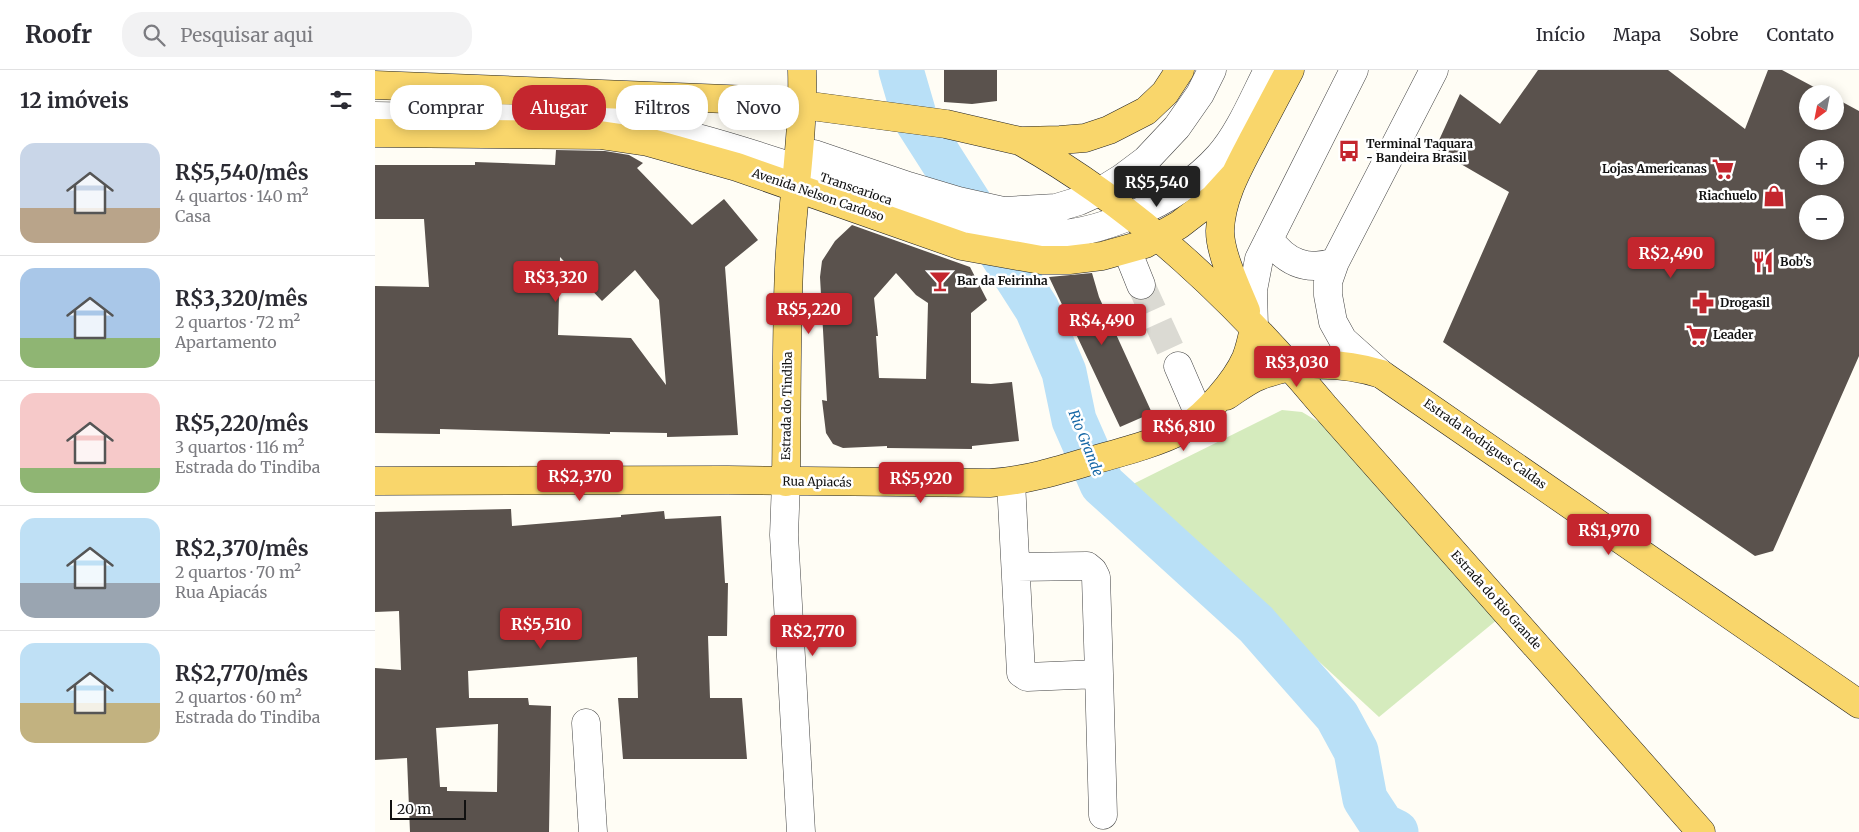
<!DOCTYPE html>
<html lang="pt">
<meta charset="utf-8">
<style>
:root{--surface:#fff;--page:#f2f2f3;--text:#2b2b33;--muted:#7c7c81;--line:#e1e1e2;--accent:#c4262e}
body{margin:0;font-family:Merriweather,serif;background:var(--page);color:var(--text);height:100vh;display:flex;flex-direction:column;font-size:19px;white-space:nowrap}
*{box-sizing:border-box;margin:0}
p{font-size:16px;color:var(--muted)}
.icon{flex:none;width:28px;height:28px;fill:none;stroke:currentColor;stroke-width:2;stroke-linecap:round;stroke-linejoin:round}
.map{position:relative;flex:1;overflow:hidden}
.details{display:flex;flex-direction:column;background:var(--surface);width:375px}
.details>*{flex:none}
.guide{position:absolute;left:15px;top:15px;width:475px;height:45px;display:flex;gap:10px}
.needle{width:32px;rotate:212deg}
.fabs{position:absolute;left:1424px;top:15px;display:grid;gap:10px}
.fabs a{display:grid;place-items:center;width:45px;height:45px;border-radius:50%;background:var(--surface);box-shadow:0 2px 12px #0003;font-size:25px}
.scale{position:absolute;left:15px;bottom:12px;width:76px;box-sizing:border-box;padding-left:5px;border:2px solid #111;border-top:0;font-size:14px;line-height:18px;white-space:nowrap;color:#111;-webkit-text-stroke:4px #fff;paint-order:stroke}
.price{position:absolute;translate:-50% -42px;padding:0 11px;border-radius:5px;background:var(--accent);color:#fff;font-size:16px;line-height:32px;filter:drop-shadow(0 1px 2px #0008)}
.price::after{content:'';position:absolute;left:50%;top:30px;width:15px;height:11px;margin-left:-8px;background:inherit;clip-path:polygon(0 0,100% 0,50% 100%)}
.price.current{background:#222;color:#fff}
ul{padding:0;list-style:none}
li{display:flex;align-items:center;gap:15px;height:125px;padding:0 20px}
li+li{border-top:1px solid var(--line)}
li span{display:grid;place-items:center;flex:none;width:140px;height:100px;border-radius:15px;color:#555}
li>.icon{margin-inline-start:auto}
span .icon{width:60px;height:60px;fill:#fffc;stroke-width:1}
li b{font-size:21px}
h2{display:flex;justify-content:space-between;align-items:center;height:60px;padding:0 20px;font-size:21px}
.chip{padding:0 18px;border-radius:20px;background:var(--surface);box-shadow:0 2px 12px #0003;font-size:18px;line-height:45px}
.chip.current{background:var(--accent);color:#fff}
header{display:flex;align-items:center;gap:30px;box-sizing:border-box;height:70px;padding:0 25px;background:var(--surface);border-bottom:1px solid var(--line)}
header strong{font-size:24px}
nav{display:flex;gap:28px;margin-inline-start:auto;font-size:18px}
.search{width:350px;height:45px;background:var(--page);display:flex;align-items:center;gap:12px;box-sizing:border-box;padding:0 18px;border-radius:20px;color:var(--muted);font-size:19px}
main{display:flex;flex:1;min-height:0}
.map>svg:first-child{display:block}
</style>
<header>
<strong>Roofr</strong>
<div class="search"><svg class="icon" aria-label="search" viewBox="0 0 24 24"><circle cx="10" cy="10" r="6"/><path d="M15 15l6 6"/></svg>Pesquisar aqui</div>
<nav><a>Início</a><a>Mapa</a><a>Sobre</a><a>Contato</a></nav>
</header>
<main>
<section class="details">
<h2>12 imóveis<svg class="icon" aria-label="filters" viewBox="0 0 24 24"><path d="M4 7h16M4 17h16"/><circle cx="9" cy="7" r="2"/><circle cx="15" cy="17" r="2"/></svg></h2>
<ul>
<li><span style="background:linear-gradient(#c9d6e8 65%,#b9a48a 0)"><svg class="icon" aria-label="home" viewBox="0 0 24 24"><path d="M3 11l9-7 9 7M6 9v11h12V9"/></svg></span><div><b>R$5,540/mês</b><p>4 quartos · 140 m²</p><p>Casa</p></div></li>
<li><span style="background:linear-gradient(#a9c7e8 70%,#8fb573 0)"><svg class="icon" aria-label="home" viewBox="0 0 24 24"><path d="M3 11l9-7 9 7M6 9v11h12V9"/></svg></span><div><b>R$3,320/mês</b><p>2 quartos · 72 m²</p><p>Apartamento</p></div></li>
<li><span style="background:linear-gradient(#f6c9c9 75%,#8fb573 0)"><svg class="icon" aria-label="home" viewBox="0 0 24 24"><path d="M3 11l9-7 9 7M6 9v11h12V9"/></svg></span><div><b>R$5,220/mês</b><p>3 quartos · 116 m²</p><p>Estrada do Tindiba</p></div></li>
<li><span style="background:linear-gradient(#bfe0f5 65%,#9aa5b1 0)"><svg class="icon" aria-label="home" viewBox="0 0 24 24"><path d="M3 11l9-7 9 7M6 9v11h12V9"/></svg></span><div><b>R$2,370/mês</b><p>2 quartos · 70 m²</p><p>Rua Apiacás</p></div></li>
<li><span style="background:linear-gradient(#bfe0f5 60%,#c2b280 0)"><svg class="icon" aria-label="home" viewBox="0 0 24 24"><path d="M3 11l9-7 9 7M6 9v11h12V9"/></svg></span><div><b>R$2,770/mês</b><p>2 quartos · 60 m²</p><p>Estrada do Tindiba</p></div></li>
</ul>
</section>
<div class="map">
<svg width="1484" height="762" viewBox="0 0 1484 762">
<rect width="100%" height="100%" fill="#fffdf5"/>
<path fill="#d5ebbd" d="M907,340L927,342L949,355L1123,549L1004,647L754,416Z"/>
<g fill="none" stroke-linecap="round" stroke-linejoin="round">
<path stroke="#b9e0f7" stroke-width="45" d="M526,0L540,48L662,239L689,302L699,350L727,414L881,554L962,646L981,681L990,729L1007,755L1021,762"/>
</g>
<path fill="#5a524d" fill-rule="evenodd" d="M569,0H622V31L597,34L569,32Z
M1163,0H1293L1370,59L1393,0H1407L1452,24H1432V51H1460V28L1484,41V286L1398,481L1380,486L1068,272L1134,122L1060,79L1085,24L1125,54ZM1432,79H1460V106H1432ZM1432,134H1460V161H1432Z
M181,80L230,81L254,85L268,93L262,98L317,155L349,129L383,170L350,197L363,365L292,367V363L235,362V364L65,359V364L0,363V216L54,217L49,149H0V95H100V92L180,95ZM185,187L227,231L260,200L284,230L291,315L256,268L183,265Z
M477,155L595,197L612,230L596,243V313L616,314L637,312L644,371L597,376V379L512,378V376L468,378L458,374L451,363L447,330L452,331L445,207L447,191L460,171ZM521,203L541,225L553,233L551,309L504,308L501,266H503L499,228Z
M717,203L724,227L777,343L745,357L674,207Z
M136,439L137,456L246,447V445L289,441L290,449L346,446L350,513H353L352,566H333L335,628H367L372,689H248L243,628H263L262,587L93,601L94,628H153L154,635L176,636L174,762H35L32,688L0,690V598L26,600L24,541L0,542V442ZM123,654L122,722L72,721V717H65L61,658Z"/>
<g fill="none" stroke-linecap="round" stroke-linejoin="round">
<path stroke="#dbdad3" stroke-width="28" stroke-dasharray="28 14" stroke-linecap="butt" d="M766,215L803,296"/>
<g stroke="#444" stroke-width="29">
<path id="minor" d="M0,46C58,47 115,48 173,49C202,50 233,47 261,52C281,56 300,62 319,67C379,83 438,104 497,125C547,142 601,161 654,165C718,170 802,133 844,86C864,64 879,27 893,0
M439,84L533,116L583,131L628,141L681,138L704,131L726,121L747,108L771,90L802,57L825,24L837,0
M894,169C911,192 932,202 960,192
M752,180L766,215
M879,258L878,220L884,189L979,0
M803,296L825,347
M1006,304L968,270L958,252L953,225V212L960,192L1059,0
M411,412L409,465L426,762
M636,412L646,603L652,607L724,604L721,507L718,501L712,496L642,497
M724,604L728,745
M211,653L218,762"/>
</g>
<g stroke="#222" stroke-width="29">
<path id="major" d="M0,15L376,30L428,35L571,54L645,71L685,70L710,68L734,60L771,41L790,23L805,0
M0,63L225,65L273,72L362,97L587,176L666,190H694L727,186L770,174L804,155L839,128L859,106
M645,71C763,137 862,232 949,336L1326,762
M871,241C862,219 845,184 845,161C846,127 864,97 879,68C891,45 903,23 915,0
M851,326C862,319 873,310 884,306C923,291 967,292 1006,304L1484,634
M0,411L353,410L615,413C649,411 682,401 715,391C744,383 783,373 809,359C831,346 861,311 871,288C875,278 877,268 879,258
M411,412C412,340 411,269 414,198C417,132 429,67 427,0"/>
</g>
<use href="#minor" stroke="#fff" stroke-width="28"/>
<use href="#major" stroke="#f9d66b" stroke-width="28"/>
</g>
<defs>
<g id="bus-bare" transform="scale(1.725)"><path d="M-5-6H5V4H4V6H2V4H-2V6H-4V4H-5ZM-3.5-4V0h7V-4ZM-3.5 1.2v1.5H-2V1.2ZM2 1.2v1.5H3.5V1.2Z" fill="#c4262e" stroke="#fff" stroke-width="2.5" paint-order="stroke"/></g>
<g id="supermarket-bare" transform="scale(1.725)"><path d="M-6-5.5h2.5l.6 2H6L4.5 2H-2.5L-4.4-4H-6ZM-1.5 3.2a1.3 1.3 0 1 0 .1 0ZM3 3.2a1.3 1.3 0 1 0 .1 0Z" fill="#c4262e" stroke="#fff" stroke-width="2.5" paint-order="stroke"/></g>
<g id="shop-bare" transform="scale(1.725)"><path d="M-5-2.5h2.3a2.7 3.5 0 0 1 5.4 0H5L5.5 6h-11ZM-1.5-2.5h3a1.5 2.3 0 0 0-3 0Z" fill="#c4262e" stroke="#fff" stroke-width="2.5" paint-order="stroke"/></g>
<g id="restaurant-bare" transform="scale(1.725)"><path d="M-5-6h1v4h1v-4h1v4h1v-4h1v5L-1.5 .5V6h-2V.5L-5-1ZM5-6V6H3V1.5H1.5Q1.5-4 5-6Z" fill="#c4262e" stroke="#fff" stroke-width="2.5" paint-order="stroke"/></g>
<g id="bar-bare" transform="scale(1.725)"><path d="M-6-5H6L.8 .8V4.5H3.5V6h-7V4.5H-.8V.8Z" fill="#c4262e" stroke="#fff" stroke-width="2.5" paint-order="stroke"/></g>
<g id="pharmacy-bare" transform="scale(1.725)"><path d="M-2-6h4v4h4v4h-4v4h-4v-4h-4v-4h4Z" fill="#c4262e" stroke="#fff" stroke-width="2.5" paint-order="stroke"/></g>
</defs>
<g fill-rule="evenodd">
<use href="#bus-bare" x="974" y="81"/>
<use href="#supermarket-bare" x="1348" y="99"/>
<use href="#shop-bare" x="1399" y="126"/>
<use href="#restaurant-bare" x="1388" y="192"/>
<use href="#bar-bare" x="565" y="211"/>
<use href="#pharmacy-bare" x="1328" y="233"/>
<use href="#supermarket-bare" x="1322" y="265"/>
</g>
<g text-anchor="middle" stroke-width="5" stroke-linejoin="round" paint-order="stroke">
<g font-size="12" font-weight="bold" fill="#111" stroke="#fff" text-anchor="start">
<text x="991" y="78">Terminal Taquara<tspan x="991" dy="14">- Bandeira Brasil</tspan></text>
<text x="1332" y="103" text-anchor="end">Lojas Americanas</text>
<text x="1382" y="130" text-anchor="end">Riachuelo</text>
<text x="1405" y="196">Bob's</text>
<text x="582" y="215">Bar da Feirinha</text>
<text x="1345" y="237">Drogasil</text>
<text x="1338" y="269">Leader</text>
</g>
<g font-size="12" fill="#111" stroke="#fff">
<text transform="translate(481 119) rotate(19)" y="4">Transcarioca</text>
<text transform="translate(443 125) rotate(19)" y="4">Avenida Nelson Cardoso</text>
<text transform="translate(412 336) rotate(-89)" y="4">Estrada do Tindiba</text>
<text transform="translate(1110 374) rotate(35)" y="4">Estrada Rodrigues Caldas</text>
<text transform="translate(442 412) rotate(1)" y="4">Rua Apiacás</text>
<text transform="translate(1121 530) rotate(48)" y="4">Estrada do Rio Grande</text>
</g>
<g font-size="14" font-style="italic" fill="#1768a6" stroke="#fff">
<text transform="translate(711 373) rotate(68)" y="5">Rio Grande</text>
</g>
</g>
</svg>
<div class="fabs">
<a><svg class="needle" viewBox="-14 -14 28 28"><path d="M0-13l5 13h-10z" fill="#e53935"/><path d="M0 13l5-13h-10z" fill="#7c7c81"/></svg></a>
<a>+</a>
<a>−</a>
</div>
<div class="scale">20 m</div>
<b class="price current" style="left:782px;top:138px">R$5,540</b>
<b class="price" style="left:1296px;top:209px">R$2,490</b>
<b class="price" style="left:181px;top:233px">R$3,320</b>
<b class="price" style="left:434px;top:265px">R$5,220</b>
<b class="price" style="left:727px;top:276px">R$4,490</b>
<b class="price" style="left:922px;top:318px">R$3,030</b>
<b class="price" style="left:809px;top:382px">R$6,810</b>
<b class="price" style="left:205px;top:432px">R$2,370</b>
<b class="price" style="left:546px;top:434px">R$5,920</b>
<b class="price" style="left:1234px;top:486px">R$1,970</b>
<b class="price" style="left:166px;top:580px">R$5,510</b>
<b class="price" style="left:438px;top:587px">R$2,770</b>
<div class="guide">
<a class="chip">Comprar</a>
<a class="chip current">Alugar</a>
<a class="chip">Filtros</a>
<a class="chip">Novo</a>
</div>
</div>
</main>
